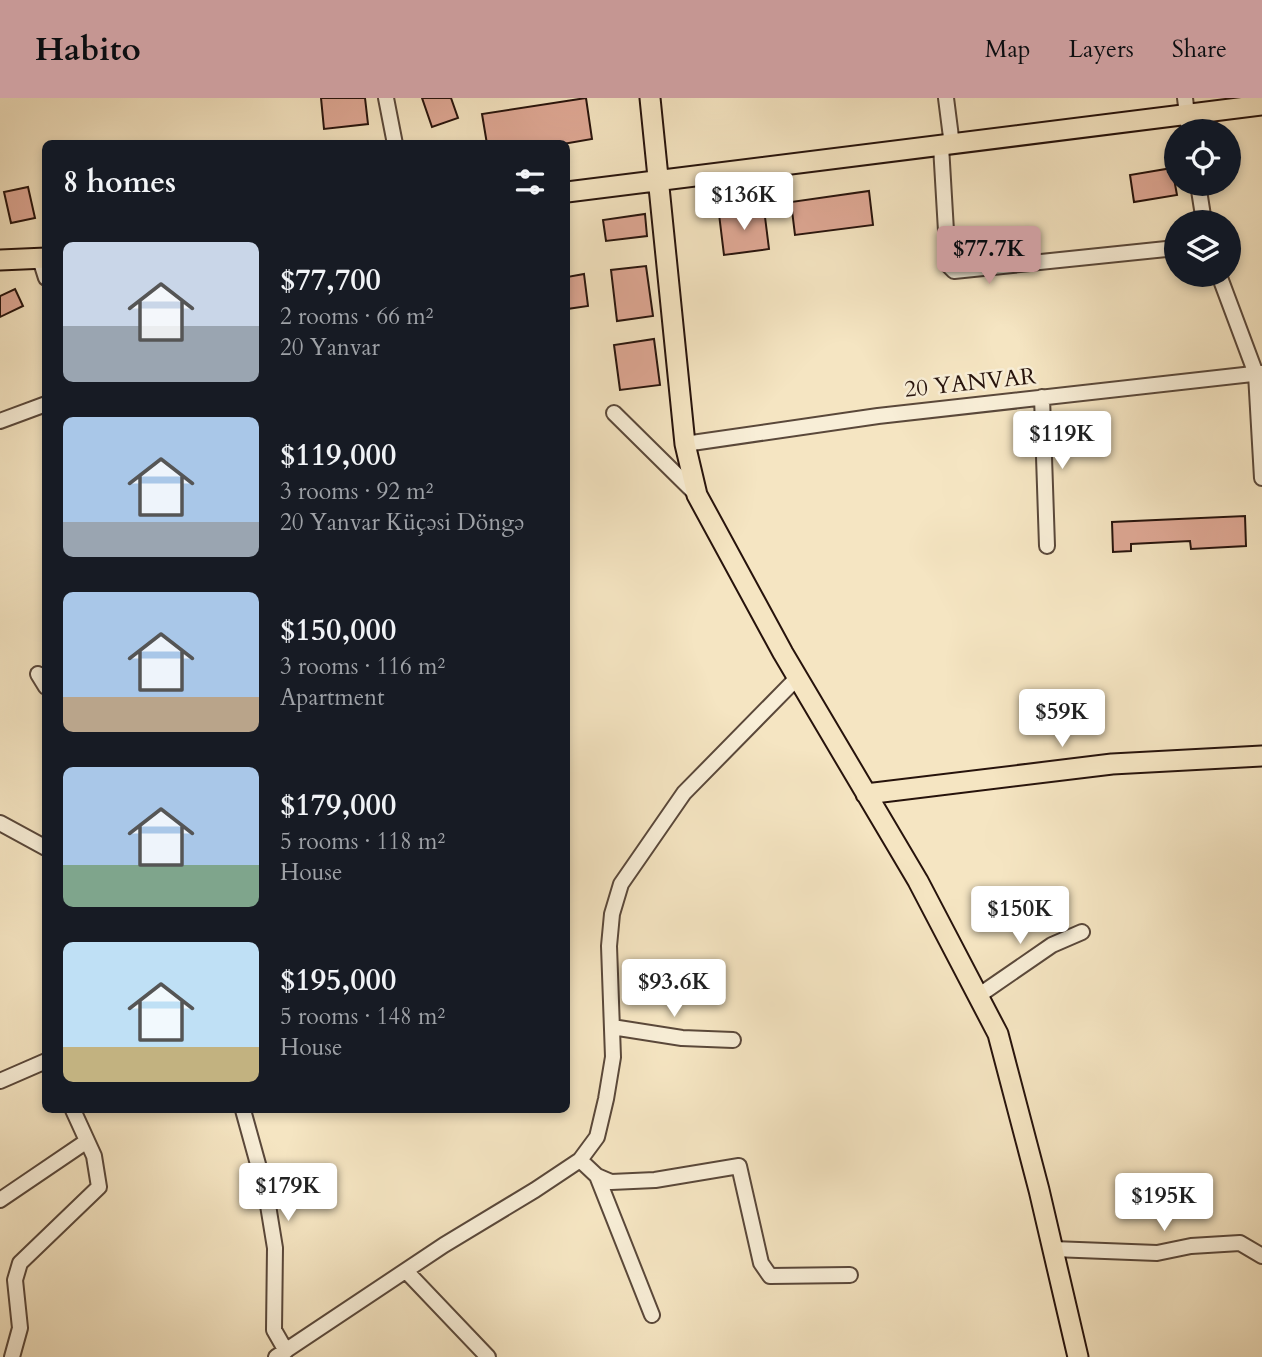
<!DOCTYPE html>
<meta charset="utf-8">
<style>
:root{--surface:#171b24;--page:#242831;--text:#f1f3f6;--muted:#9ea1a6;--accent:#c59692}
body{margin:0;font-family:Cardo,serif;background:var(--page);color:var(--text);height:100vh;display:flex;flex-direction:column;font-size:26px;white-space:nowrap}
*{box-sizing:border-box;margin:0}
p{font-size:23px;color:var(--muted)}
.icon{flex:none;width:38px;height:38px;fill:none;stroke:currentColor;stroke-width:2;stroke-linecap:round;stroke-linejoin:round}
.map{position:relative;flex:1;overflow:hidden}
.panel{position:absolute;left:42px;top:42px;width:528px;height:973px;display:flex;flex-direction:column;background:var(--surface);border-radius:10px;box-shadow:0 4px 10px #0003}
.panel>*{flex:none}
.fabs{position:absolute;left:1164px;top:21px;display:grid;gap:14px}
.fabs a{display:grid;place-items:center;width:77px;height:77px;border-radius:50%;background:var(--surface);box-shadow:0 4px 10px #0003;font-size:35px}
.price{position:absolute;translate:-50% -60px;padding:0 16px;border-radius:7px;background:#fff;color:#222;font-size:23px;line-height:46px;filter:drop-shadow(0 2px 4px #0008)}
.price::after{content:'';position:absolute;left:50%;top:42px;width:21px;height:16px;margin-left:-10px;background:inherit;clip-path:polygon(0 0,100% 0,50% 100%)}
.price.active{background:var(--accent);color:#111}
ul{padding:0;list-style:none}
li{display:flex;align-items:center;gap:21px;height:175px;padding:0 21px}
li span{display:grid;place-items:center;flex:none;width:196px;height:140px;border-radius:10px;color:#555}
li>.icon{margin-inline-start:auto}
span .icon{width:84px;height:84px;fill:#fffc;stroke-width:1}
li b{font-size:30px}
h2{display:flex;justify-content:space-between;align-items:center;height:84px;padding:0 21px;font-size:30px}
header{display:flex;align-items:center;gap:42px;box-sizing:border-box;height:98px;padding:0 35px;background:var(--accent);color:#111}
header strong{font-size:33px}
nav{display:flex;gap:38px;margin-inline-start:auto;font-size:24px}
.map>svg:first-child{display:block}
</style>
<header>
<strong>Habito</strong>
<nav><a>Map</a><a>Layers</a><a>Share</a></nav>
</header>
<div class="map">
<svg width="1262" height="1259" viewBox="0 0 1262 1259">
<rect width="100%" height="100%" fill="#f5e5c2"/>
<filter id="stains"><feTurbulence type="fractalNoise" baseFrequency=".00286" numOctaves="4"/><feColorMatrix values="0 0 0 0 .2 0 0 0 0 .09 0 0 0 0 .02 0 0 0 .5 -.17"/></filter>
<radialGradient id="worn" r=".72"><stop offset=".6" stop-color="#630" stop-opacity="0"/><stop offset="1" stop-color="#630" stop-opacity=".3"/></radialGradient>
<path fill="#dfa895" stroke="#27130c" stroke-width="2" d="M321,0H365L368,26L324,31Z
M422,0H451L458,20L432,29Z
M586,0L592,41L563,46H487L482,16Z
M1172,70L1177,97L1134,104L1130,77Z
M28,89L35,120L11,125L4,94Z
M869,93L873,127L795,137L791,104Z
M764,111L769,151L724,157L719,116Z
M645,116L647,138L606,143L603,122Z
M646,168L653,218L617,223L611,172Z
M584,176L588,208L567,211V179Z
M15,191L23,208L0,219V198Z
M654,241L660,287L620,292L614,247Z
M1245,418L1246,448L1191,451L1190,443L1131,446V453L1113,454L1112,424Z"/>
<g fill="none" stroke-linecap="round" stroke-linejoin="round">
<g stroke="#5a483a" stroke-width="18">
<path id="minor" d="M386,0L395,46
M946,0L952,47
M1185,0L1189,33
M941,48L948,167L954,173L1176,150
M1198,86L1204,124
M40,161L46,180
M1219,177L1256,276L1262,380
M1042,299L1047,448
M614,315L695,395
M0,323L46,306
M685,346L878,318L1262,275
M38,576L46,589
M0,725L46,750
M978,898L1052,847L1082,834
M612,929L682,940L733,942
M0,983L46,963
M243,1012L266,1095L275,1150L274,1232L286,1253
M580,1062L597,1078L611,1084L655,1082L739,1068L761,1165L770,1178L850,1177
M597,1078L652,1217
M0,1102L87,1043
M1053,1151L1157,1155L1191,1148L1240,1145L1262,1158
M406,1173L488,1259
M12,1259L20,1230L15,1182L20,1165L99,1089L94,1058L73,1012
M276,1259L444,1147L535,1092L580,1062L597,1039L606,1001L613,959L609,848L612,816L621,786L684,695L797,580"/>
</g>
<g stroke="#27130c" stroke-width="23">
<path id="major" d="M650,0L685,346L697,397L783,555L918,783L998,936L1039,1092L1078,1259
M567,94L1262,7
M0,162L46,160
M866,696L1112,666L1262,658"/>
</g>
<use href="#minor" stroke="#f8eed7" stroke-width="14"/>
<use href="#major" stroke="#f5e5c2" stroke-width="19"/>
</g>
<g text-anchor="middle" stroke-width="5" stroke-linejoin="round" paint-order="stroke">
<g font-size="23" fill="#27130c" stroke="#f8eed7">
<text transform="translate(970 284) rotate(-6)" y="8">20 YANVAR</text>
</g>
</g>
<rect width="100%" height="100%" filter="url(#stains)"/>
<rect width="100%" height="100%" fill="url(#worn)"/>
</svg>
<div class="fabs">
<a><svg class="icon" aria-label="locate" viewBox="0 0 24 24"><circle cx="12" cy="12" r="6"/><path d="M12 2v4M12 18v4M2 12h4M18 12h4"/></svg></a>
<a><svg class="icon" aria-label="layers" viewBox="0 0 24 24"><path d="M12 4l9 5-9 5-9-5zM3 14l9 5 9-5"/></svg></a>
</div>
<b class="price" style="left:744px;top:134px">$136K</b>
<b class="price active" style="left:989px;top:188px">$77.7K</b>
<b class="price" style="left:1062px;top:373px">$119K</b>
<b class="price" style="left:1062px;top:651px">$59K</b>
<b class="price" style="left:1020px;top:848px">$150K</b>
<b class="price" style="left:674px;top:921px">$93.6K</b>
<b class="price" style="left:288px;top:1125px">$179K</b>
<b class="price" style="left:1164px;top:1135px">$195K</b>
<section class="panel">
<h2>8 homes<svg class="icon" aria-label="filters" viewBox="0 0 24 24"><path d="M4 7h16M4 17h16"/><circle cx="9" cy="7" r="2"/><circle cx="15" cy="17" r="2"/></svg></h2>
<ul>
<li><span style="background:linear-gradient(#c9d6e8 60%,#9aa5b1 0)"><svg class="icon" aria-label="home" viewBox="0 0 24 24"><path d="M3 11l9-7 9 7M6 9v11h12V9"/></svg></span><div><b>$77,700</b><p>2 rooms · 66 m²</p><p>20 Yanvar</p></div></li>
<li><span style="background:linear-gradient(#a9c7e8 75%,#9aa5b1 0)"><svg class="icon" aria-label="home" viewBox="0 0 24 24"><path d="M3 11l9-7 9 7M6 9v11h12V9"/></svg></span><div><b>$119,000</b><p>3 rooms · 92 m²</p><p>20 Yanvar Küçəsi Döngə</p></div></li>
<li><span style="background:linear-gradient(#a9c7e8 75%,#b9a48a 0)"><svg class="icon" aria-label="home" viewBox="0 0 24 24"><path d="M3 11l9-7 9 7M6 9v11h12V9"/></svg></span><div><b>$150,000</b><p>3 rooms · 116 m²</p><p>Apartment</p></div></li>
<li><span style="background:linear-gradient(#a9c7e8 70%,#7fa58c 0)"><svg class="icon" aria-label="home" viewBox="0 0 24 24"><path d="M3 11l9-7 9 7M6 9v11h12V9"/></svg></span><div><b>$179,000</b><p>5 rooms · 118 m²</p><p>House</p></div></li>
<li><span style="background:linear-gradient(#bfe0f5 75%,#c2b280 0)"><svg class="icon" aria-label="home" viewBox="0 0 24 24"><path d="M3 11l9-7 9 7M6 9v11h12V9"/></svg></span><div><b>$195,000</b><p>5 rooms · 148 m²</p><p>House</p></div></li>
</ul>
</section>
</div>
